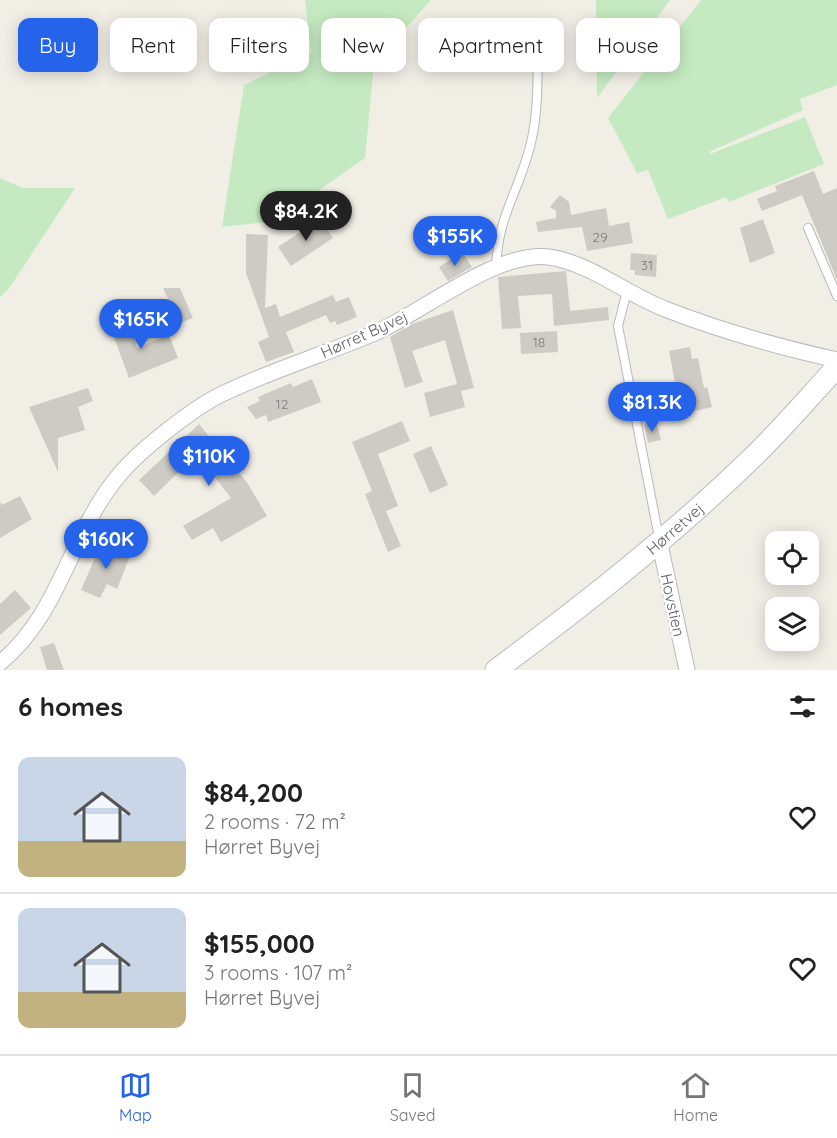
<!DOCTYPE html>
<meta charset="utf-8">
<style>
:root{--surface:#fff;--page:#f2f2f2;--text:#222;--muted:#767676;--line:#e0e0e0;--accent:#2563eb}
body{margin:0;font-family:Quicksand,sans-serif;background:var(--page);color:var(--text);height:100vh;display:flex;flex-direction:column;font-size:22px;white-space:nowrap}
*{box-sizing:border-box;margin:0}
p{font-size:20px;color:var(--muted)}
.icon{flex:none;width:33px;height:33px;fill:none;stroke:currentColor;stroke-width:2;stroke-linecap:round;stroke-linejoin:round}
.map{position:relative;height:670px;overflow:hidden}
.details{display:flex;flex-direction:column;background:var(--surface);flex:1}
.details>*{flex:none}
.banner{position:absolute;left:18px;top:18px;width:801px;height:54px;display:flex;gap:12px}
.fabs{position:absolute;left:765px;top:531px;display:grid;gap:12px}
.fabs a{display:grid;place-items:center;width:54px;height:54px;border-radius:12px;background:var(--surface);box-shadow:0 3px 15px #0003;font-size:30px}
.price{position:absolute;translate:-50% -51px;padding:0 14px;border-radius:21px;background:var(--accent);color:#fff;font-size:20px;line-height:39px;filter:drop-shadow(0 2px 3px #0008)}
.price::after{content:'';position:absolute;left:50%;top:36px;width:18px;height:14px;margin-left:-9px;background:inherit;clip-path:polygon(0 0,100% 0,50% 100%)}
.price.selected{background:#222;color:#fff}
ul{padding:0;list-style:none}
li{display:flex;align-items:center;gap:18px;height:150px;padding:0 18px}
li+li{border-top:2px solid var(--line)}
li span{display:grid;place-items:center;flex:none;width:168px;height:120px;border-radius:12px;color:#555}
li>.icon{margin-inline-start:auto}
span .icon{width:72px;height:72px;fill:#fffc;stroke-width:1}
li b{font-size:26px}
h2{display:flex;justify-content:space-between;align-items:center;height:72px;padding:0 18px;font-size:26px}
.pill{padding:0 21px;border-radius:12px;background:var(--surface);box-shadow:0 3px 15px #0003;font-size:21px;line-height:54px}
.pill.selected{background:var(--accent);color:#fff}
.dock{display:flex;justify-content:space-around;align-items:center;height:84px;border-top:2px solid var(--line);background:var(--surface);font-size:16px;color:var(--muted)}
.dock a{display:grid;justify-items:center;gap:3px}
.dock .selected{color:var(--accent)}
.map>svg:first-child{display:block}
</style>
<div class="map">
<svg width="837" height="670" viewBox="0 0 837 670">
<rect width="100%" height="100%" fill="#f1eee6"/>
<path fill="#c5eac1" d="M305,0H431L374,64L365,158L275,221L222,227L244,85L311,53Z
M596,0H670L597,98Z
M701,0H837V85L800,99L803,110L709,152L710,154L805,117L824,164L729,202L726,197L668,219L648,170L637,173L608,118Z
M0,178L23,188H75L8,290L0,297Z"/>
<path fill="#cecbc5" d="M814,171L823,194L837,188V280L802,195L762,211L757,199L777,191L775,186Z
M560,195L569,202L571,215L606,208L609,226L629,222L633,243L587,251L582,227L538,232L536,222L556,218V211L550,207Z
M320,219L333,238L291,266L278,247Z
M763,219L775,253L750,263L740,228Z
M246,234L268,235L265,308L276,304L280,317L333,295L336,302L349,297L357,317L337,325L335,321L330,323L326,315L286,332L294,352L266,362L258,342L269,337L246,273Z
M462,252L472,267L448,281L439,267Z
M631,253L657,255L656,277L635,275V270H630Z
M566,271L570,311L608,307L609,320L554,326L552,294L518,296L521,328L502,329L498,277Z
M163,288H180L193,318L165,329L156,304L168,299Z
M453,310L474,388L461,391L465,407L430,417L424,393L457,384L445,340L412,351L423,382L405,388L390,337L412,324Z
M128,318L137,348L169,335L178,358L129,378L110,327L116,326L115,322Z
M557,331L558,352L521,354L520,333Z
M690,347L692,359L698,358L704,388L707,387L712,407L677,415L673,394L677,393L669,351Z
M312,379L321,402L268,422L266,415L256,419L247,407L260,401L258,397L291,383L293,387Z
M88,388L93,401L78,407L85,430L58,438V472L29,407Z
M402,421L410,441L378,454L398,506L386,511L401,546L388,552L365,494L372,491L352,442Z
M656,422L661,440L648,443L644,425Z
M199,424L248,484L267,516L221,542L213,528L192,540L183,526L231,498L197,454L154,496L139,480Z
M431,446L448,485L430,493L413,454Z
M20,496L32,519L0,538V501L2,505Z
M102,542L130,556L117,589L107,584L100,598L81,590Z
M15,590L31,608L0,635V604Z
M54,643L64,670H47L40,647Z"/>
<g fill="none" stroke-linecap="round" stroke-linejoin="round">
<g stroke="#b6babe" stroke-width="10">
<path id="lane" d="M808,228L837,296
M496,267C498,219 514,200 527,157C540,118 537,75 538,34
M627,291L618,326L659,538"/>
</g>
<g stroke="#b6babe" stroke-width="17">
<path id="street" d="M659,540L687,670
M0,663C62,612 70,532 120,474C140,450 192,409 220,395C271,370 326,354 377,332C424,311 498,250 549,257C590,263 626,294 665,309C721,331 779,347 837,360"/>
</g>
<g stroke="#b7bcc1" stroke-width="23">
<g id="secondary">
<path id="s1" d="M496,670C585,604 673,535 753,457C782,429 809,397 837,367"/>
</g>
</g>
<use href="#lane" stroke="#fff" stroke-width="8"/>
<use href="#street" stroke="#fff" stroke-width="15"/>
<use href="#secondary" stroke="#fff" stroke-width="21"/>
</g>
<g text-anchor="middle" stroke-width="5" stroke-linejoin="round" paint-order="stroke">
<g font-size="14" fill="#797d7f">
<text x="600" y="242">29</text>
<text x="647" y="270">31</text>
<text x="539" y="347">18</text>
<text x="282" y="409">12</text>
</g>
<g font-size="16" fill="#5d6368" stroke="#fff">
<text transform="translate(364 334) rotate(-24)" y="6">Hørret Byvej</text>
<text dy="6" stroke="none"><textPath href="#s1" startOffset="228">Hørretvej</textPath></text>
<text transform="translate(673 605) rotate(78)" y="6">Hovstien</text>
</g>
</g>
</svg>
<div class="fabs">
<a><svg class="icon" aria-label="locate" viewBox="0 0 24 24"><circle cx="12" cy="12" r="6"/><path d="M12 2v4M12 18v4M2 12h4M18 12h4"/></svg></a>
<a><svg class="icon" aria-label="layers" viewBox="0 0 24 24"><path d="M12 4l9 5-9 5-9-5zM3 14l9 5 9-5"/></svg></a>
</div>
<b class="price selected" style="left:306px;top:242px">$84.2K</b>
<b class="price" style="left:455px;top:267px">$155K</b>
<b class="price" style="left:141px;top:350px">$165K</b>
<b class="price" style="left:652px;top:433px">$81.3K</b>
<b class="price" style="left:209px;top:487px">$110K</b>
<b class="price" style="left:106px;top:570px">$160K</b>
<div class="banner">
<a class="pill selected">Buy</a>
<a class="pill">Rent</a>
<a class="pill">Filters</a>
<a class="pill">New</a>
<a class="pill">Apartment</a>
<a class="pill">House</a>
</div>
</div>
<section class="details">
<h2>6 homes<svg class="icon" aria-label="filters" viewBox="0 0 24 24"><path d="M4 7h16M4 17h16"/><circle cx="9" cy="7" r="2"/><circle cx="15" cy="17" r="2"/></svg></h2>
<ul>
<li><span style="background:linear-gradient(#c9d6e8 70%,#c2b280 0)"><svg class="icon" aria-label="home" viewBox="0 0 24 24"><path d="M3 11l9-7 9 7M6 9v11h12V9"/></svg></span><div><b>$84,200</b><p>2 rooms · 72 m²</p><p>Hørret Byvej</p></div><svg class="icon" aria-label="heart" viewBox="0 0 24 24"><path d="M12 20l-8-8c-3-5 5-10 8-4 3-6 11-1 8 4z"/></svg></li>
<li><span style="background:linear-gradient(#c9d6e8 70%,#c2b280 0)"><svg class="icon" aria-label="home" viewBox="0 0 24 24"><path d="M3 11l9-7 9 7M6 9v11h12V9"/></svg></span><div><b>$155,000</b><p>3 rooms · 107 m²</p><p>Hørret Byvej</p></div><svg class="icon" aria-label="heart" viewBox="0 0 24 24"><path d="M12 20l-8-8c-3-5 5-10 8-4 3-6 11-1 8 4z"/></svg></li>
</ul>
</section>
<nav class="dock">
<a class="selected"><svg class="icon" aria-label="map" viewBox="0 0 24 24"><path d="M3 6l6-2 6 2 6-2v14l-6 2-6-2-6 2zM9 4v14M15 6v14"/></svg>Map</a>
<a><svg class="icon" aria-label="saved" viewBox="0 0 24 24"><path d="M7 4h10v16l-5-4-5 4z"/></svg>Saved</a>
<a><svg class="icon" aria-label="home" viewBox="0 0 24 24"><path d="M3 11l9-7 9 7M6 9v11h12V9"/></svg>Home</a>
</nav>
